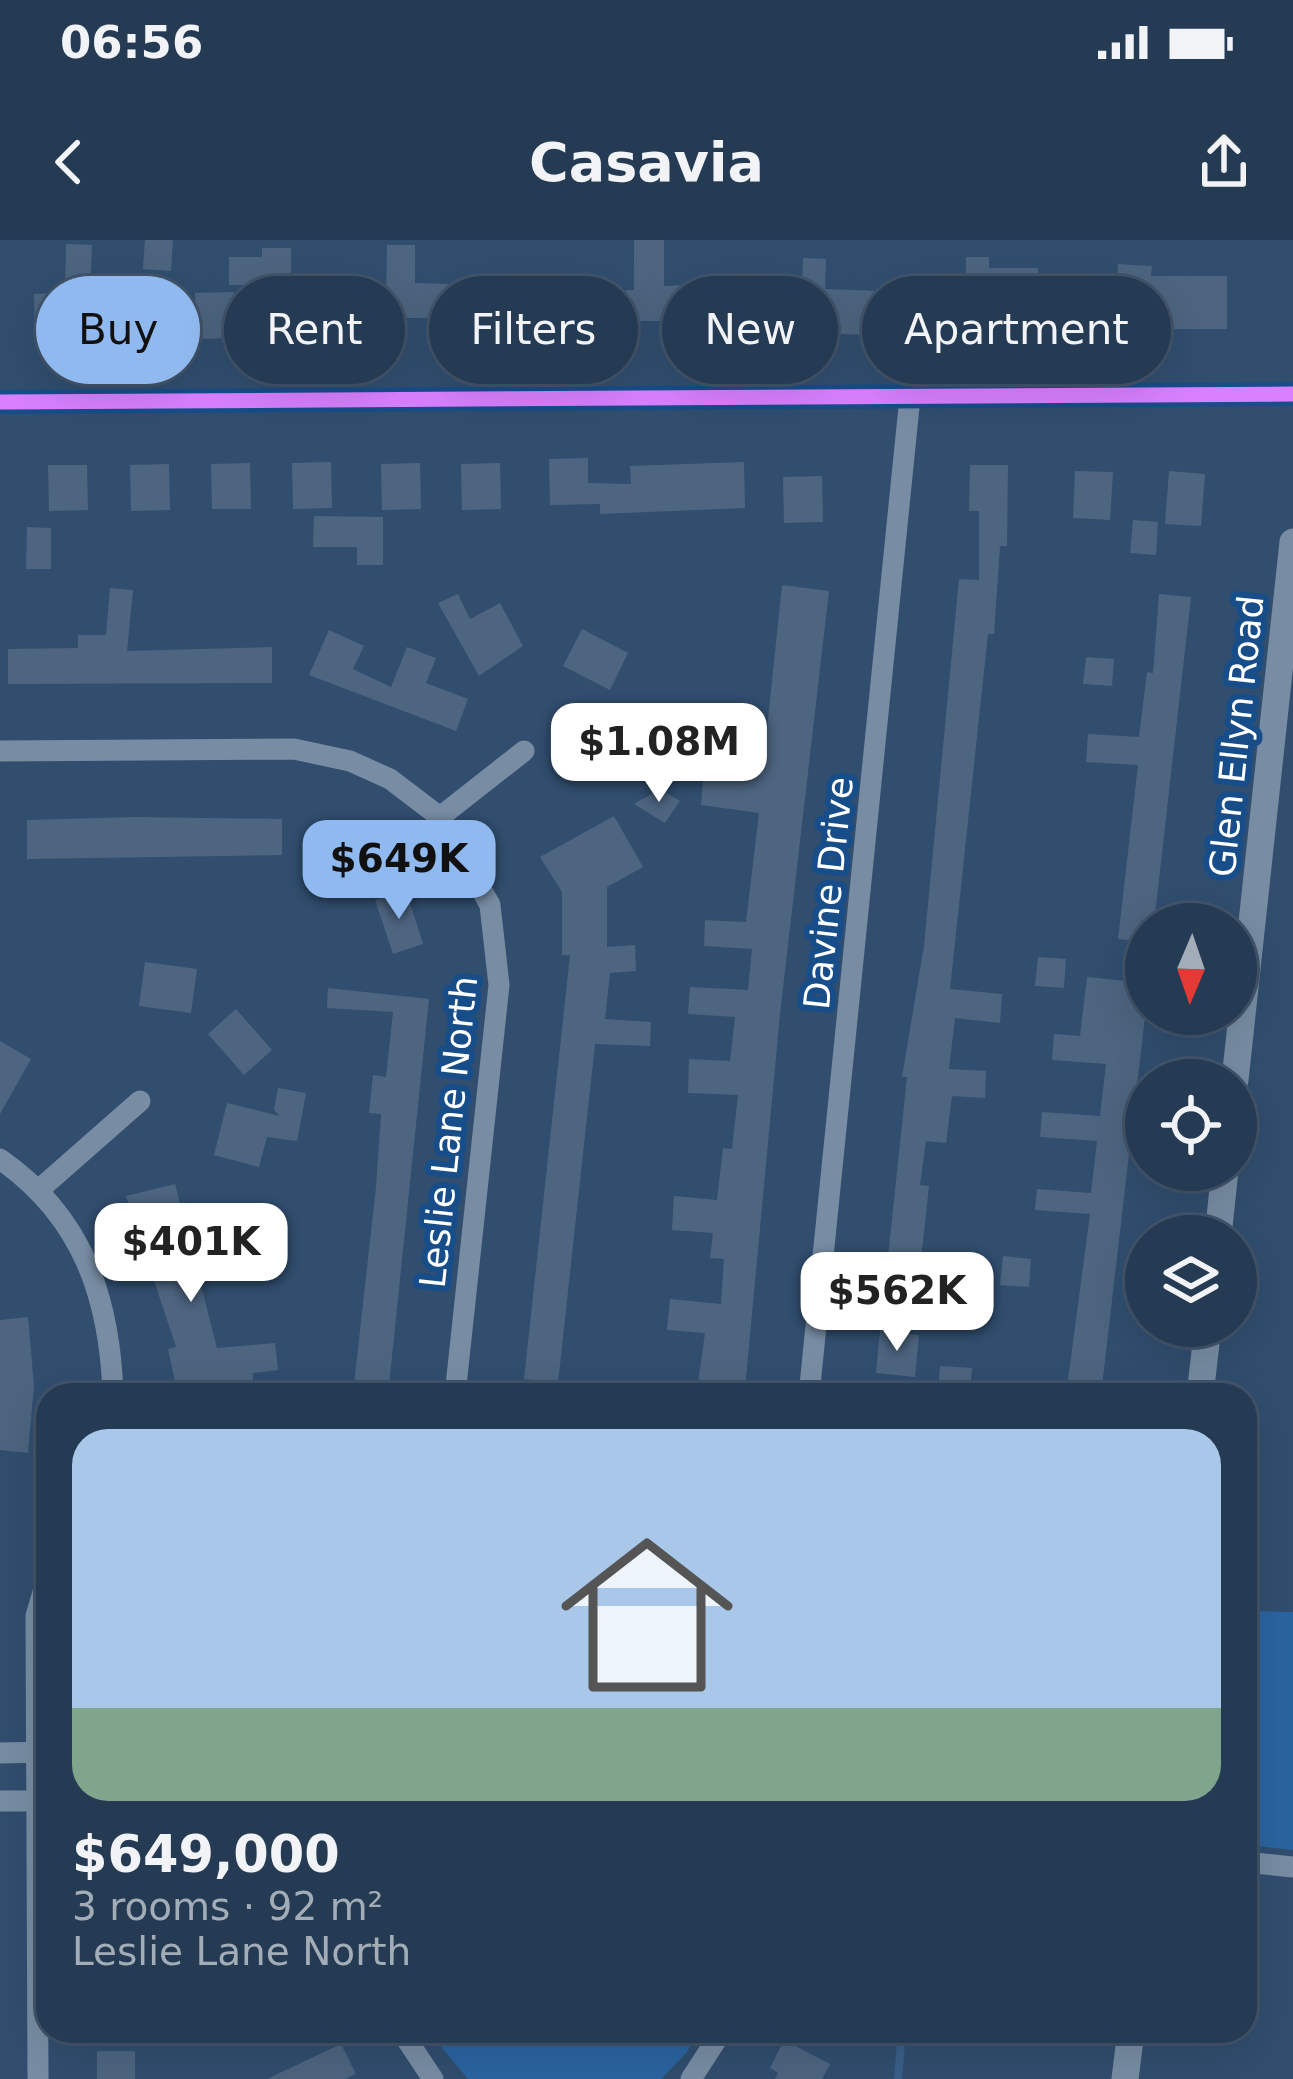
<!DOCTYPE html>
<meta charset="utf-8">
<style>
:root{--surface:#253a53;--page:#31455d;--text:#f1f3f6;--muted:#a3adb8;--line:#42546a;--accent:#90b9f0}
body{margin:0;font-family:"DejaVu Sans",sans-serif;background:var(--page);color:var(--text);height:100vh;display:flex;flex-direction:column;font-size:45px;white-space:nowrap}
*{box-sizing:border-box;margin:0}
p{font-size:39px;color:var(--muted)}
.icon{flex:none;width:66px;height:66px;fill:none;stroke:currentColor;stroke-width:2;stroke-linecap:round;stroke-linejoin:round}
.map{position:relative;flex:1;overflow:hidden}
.drawer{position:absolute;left:36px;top:1143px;width:1221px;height:660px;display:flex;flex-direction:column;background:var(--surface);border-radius:36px;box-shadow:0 12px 48px #0002,0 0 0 3px var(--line)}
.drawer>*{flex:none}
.guide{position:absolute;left:36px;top:36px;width:1221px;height:108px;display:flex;gap:24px}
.needle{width:78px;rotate:182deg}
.fabs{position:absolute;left:1125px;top:663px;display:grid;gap:24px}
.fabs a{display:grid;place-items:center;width:132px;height:132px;border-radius:50%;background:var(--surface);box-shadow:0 12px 48px #0002,0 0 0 3px var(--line);font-size:60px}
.price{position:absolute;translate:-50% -102px;padding:0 27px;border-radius:24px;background:#fff;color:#222;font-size:39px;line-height:78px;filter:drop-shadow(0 3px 6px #0008)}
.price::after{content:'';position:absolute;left:50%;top:72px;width:36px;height:27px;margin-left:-18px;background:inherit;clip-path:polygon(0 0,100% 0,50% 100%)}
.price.current{background:var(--accent);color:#111}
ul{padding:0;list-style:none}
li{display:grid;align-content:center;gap:24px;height:636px;padding:0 36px}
li span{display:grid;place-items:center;height:372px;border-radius:36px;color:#555}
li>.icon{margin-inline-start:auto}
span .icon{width:216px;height:216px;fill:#fffc;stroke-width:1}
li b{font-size:51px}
.tag{padding:0 42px;border-radius:54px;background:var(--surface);box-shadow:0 12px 48px #0002,0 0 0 3px var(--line);font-size:42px;line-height:108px}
.tag.current{background:var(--accent);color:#111}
.status{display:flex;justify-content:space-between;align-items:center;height:84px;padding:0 60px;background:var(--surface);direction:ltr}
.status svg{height:33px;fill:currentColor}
header{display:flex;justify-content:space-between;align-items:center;height:156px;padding:0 36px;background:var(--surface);font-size:54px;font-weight:700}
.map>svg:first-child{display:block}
</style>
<div class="status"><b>06:56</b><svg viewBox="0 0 49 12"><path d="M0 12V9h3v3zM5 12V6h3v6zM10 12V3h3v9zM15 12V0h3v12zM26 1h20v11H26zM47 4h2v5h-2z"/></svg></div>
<header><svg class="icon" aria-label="back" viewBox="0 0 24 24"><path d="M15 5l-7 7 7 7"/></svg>Casavia<svg class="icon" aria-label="share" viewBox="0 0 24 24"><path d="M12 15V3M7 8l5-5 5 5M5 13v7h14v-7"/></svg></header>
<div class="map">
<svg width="1293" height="1839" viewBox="0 0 1293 1839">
<rect width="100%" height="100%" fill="#314e6f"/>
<path fill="#2a64a0" d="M1245,1371L1293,1372V1610L1245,1605Z
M428,1791H698L687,1812L661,1839H468Z"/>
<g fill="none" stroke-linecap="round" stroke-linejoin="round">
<path stroke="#39608b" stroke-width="8" d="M898,1839L902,1791"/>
</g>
<path fill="#4d6580" d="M145,0H173L171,31L143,29Z
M634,0H664V46L712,44L713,90L675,91L674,81H623L624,93H591L590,51L634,50Z
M66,4L92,5L90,55L142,54L143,99H35L34,54L65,53Z
M387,5H415V43L449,44L448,51L550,44L551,90L479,92V78H401V89H379V101L281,99L280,54L386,59Z
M262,8H291V45H229V17H262Z
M966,17H989V28H1038V57L1086,58L1087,42L1117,43L1118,24L1152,26L1151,36H1227V89H1164V77L1123,74L1122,89H1000V84L949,82V94L866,83V95L761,91L760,45H802L803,18L826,19L825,49L966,54Z
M234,52L235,98L196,99L195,53Z
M588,218V243L631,244L630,226L744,222L745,268L600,274V264L550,265L549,219Z
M331,222L332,268L293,269L292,223Z
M250,223L251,269H212L211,224Z
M420,223L421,269L382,270L381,224Z
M500,223L501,269L462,270L461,224Z
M169,224L170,270L131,271L130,225Z
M48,225H87L88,270L49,271Z
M970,225H1008L1007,306H1000L994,394H988L950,749L1002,754L1000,783L955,778L949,829L986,831L985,858L952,856L946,903L926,901L920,945L929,946L921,1020H927L924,1057L884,1055L907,837H902L924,706L959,339L979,340V271H969Z
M1075,231L1113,232L1110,280L1073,278Z
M1169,231L1205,234L1201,286L1165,284Z
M822,236L823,282L784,283L783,237Z
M314,276L383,277V325H357V307H313Z
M1133,280L1158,282L1156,315L1130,313Z
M27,287L51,288V329H26Z
M782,345L829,351L780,774L745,1149L698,1143L705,1093L667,1090L670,1059L721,1064L724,1019L710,1018L713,993L672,990L674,956L717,960L723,908L732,909L738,855L688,853L689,819L730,821L735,777L688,774L690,747L748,750L752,709L704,706L705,680L746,682L759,573L701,565L706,503L765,508Z
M110,348L133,350L127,411L272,407V443L8,444V409L78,408V395H106Z
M458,354L470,379L500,363L523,406L479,436L438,363Z
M1159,354L1191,357L1154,684H1146V702L1118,699L1138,525L1086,522L1088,494L1139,497L1147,432L1153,433Z
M582,389L628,413L610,450L563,426Z
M329,390L364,406L353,429L391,447L407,407L436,418L426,443L468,459L456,491L309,435Z
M1086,417L1114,419L1112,446L1083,444Z
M618,486L665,490L662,542L614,539Z
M660,549L680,561L665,583L634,564Z
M614,576L643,627L607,647V707L635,705L636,731L610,733L605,779L651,782L650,806L595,804L558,1143L524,1139L570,715H562V652L540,617Z
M135,577L282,579V615L27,619V580Z
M323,596L366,613L359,645L336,636L331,649L306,639Z
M406,650L423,704L393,714L375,660Z
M1038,717L1066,719L1064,748L1035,746Z
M145,722L197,729L191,773L139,766Z
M1087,737L1146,743V768L1101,1155H1066L1090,974L1035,970L1037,949L1091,953L1097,901L1040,897L1042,872L1100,876L1106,824L1052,820L1054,794L1080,796Z
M328,748L429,759L388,1155L353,1153L376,947L381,874L369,873L373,835L386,837L393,772L327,768Z
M236,769L272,810L244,835L208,794Z
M0,801L31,819L0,874Z
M278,848L306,853L297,901L267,897L259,927L214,915L227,863L280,876L274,870Z
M175,944L217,1108L275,1103L278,1130L253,1133L252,1155H178L168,1109L176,1107L126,956Z
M1003,1016L1031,1019L1029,1047L1000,1045Z
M28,1077L34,1146L28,1213L0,1210V1080Z
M880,1090L919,1095L915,1137L876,1133Z
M940,1126L972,1128L970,1154L938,1152Z
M784,1800L830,1824L822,1839H775L778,1833L770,1828Z
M341,1804L356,1834L345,1839H267Z
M97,1811H135V1839H97Z"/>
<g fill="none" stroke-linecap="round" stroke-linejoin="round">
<path stroke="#788da4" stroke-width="10" d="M1031,1791L1129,1799"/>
<path stroke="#788da4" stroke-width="21" d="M0,162L1293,154
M0,511L294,509L350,521L390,539L440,577L490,665L499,745L455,1155
M440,577L524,511
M0,919C82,976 110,1057 113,1155
M41,948L140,861
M809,1155L910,157
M0,1513L48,1512
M0,1561H47
M1245,1622L1293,1627
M401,1791L433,1839
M38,1839L36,1376L48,1335
M691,1839L722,1791"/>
<path stroke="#788da4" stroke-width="27" d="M1235,840L1293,302
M1218,996L1225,930
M1200,1155L1208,1086
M1125,1839L1131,1791"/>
<g stroke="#174d89" stroke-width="24">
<path id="bus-1" d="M0,162L1293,154"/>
</g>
<use href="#bus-1" stroke="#d880ff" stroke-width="15"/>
</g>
<g text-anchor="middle" stroke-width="12" stroke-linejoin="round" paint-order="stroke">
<g font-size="36" fill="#fff" stroke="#174d89">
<text transform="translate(1236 496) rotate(-84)" y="13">Glen Ellyn Road</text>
<text transform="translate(828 653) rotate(-84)" y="13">Davine Drive</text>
<text transform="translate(448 892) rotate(-84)" y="13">Leslie Lane North</text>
</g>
</g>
</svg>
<div class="fabs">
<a><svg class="needle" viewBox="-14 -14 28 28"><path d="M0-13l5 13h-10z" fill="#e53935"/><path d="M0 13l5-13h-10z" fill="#a3adb8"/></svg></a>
<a><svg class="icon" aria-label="locate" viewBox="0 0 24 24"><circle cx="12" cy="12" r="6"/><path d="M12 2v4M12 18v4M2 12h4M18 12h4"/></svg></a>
<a><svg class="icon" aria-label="layers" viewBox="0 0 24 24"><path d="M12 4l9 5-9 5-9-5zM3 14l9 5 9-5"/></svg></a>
</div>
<b class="price" style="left:659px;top:565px">$1.08M</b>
<b class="price current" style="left:399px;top:682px">$649K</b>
<b class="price" style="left:191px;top:1065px">$401K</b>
<b class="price" style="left:897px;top:1114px">$562K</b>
<div class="guide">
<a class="tag current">Buy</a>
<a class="tag">Rent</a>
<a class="tag">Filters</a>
<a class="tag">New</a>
<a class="tag">Apartment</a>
</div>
<section class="drawer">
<ul>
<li><span style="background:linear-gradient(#a9c7e8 75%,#7fa58c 0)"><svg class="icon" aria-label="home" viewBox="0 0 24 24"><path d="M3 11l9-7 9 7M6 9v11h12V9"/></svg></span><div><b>$649,000</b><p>3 rooms · 92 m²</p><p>Leslie Lane North</p></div></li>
</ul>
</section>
</div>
